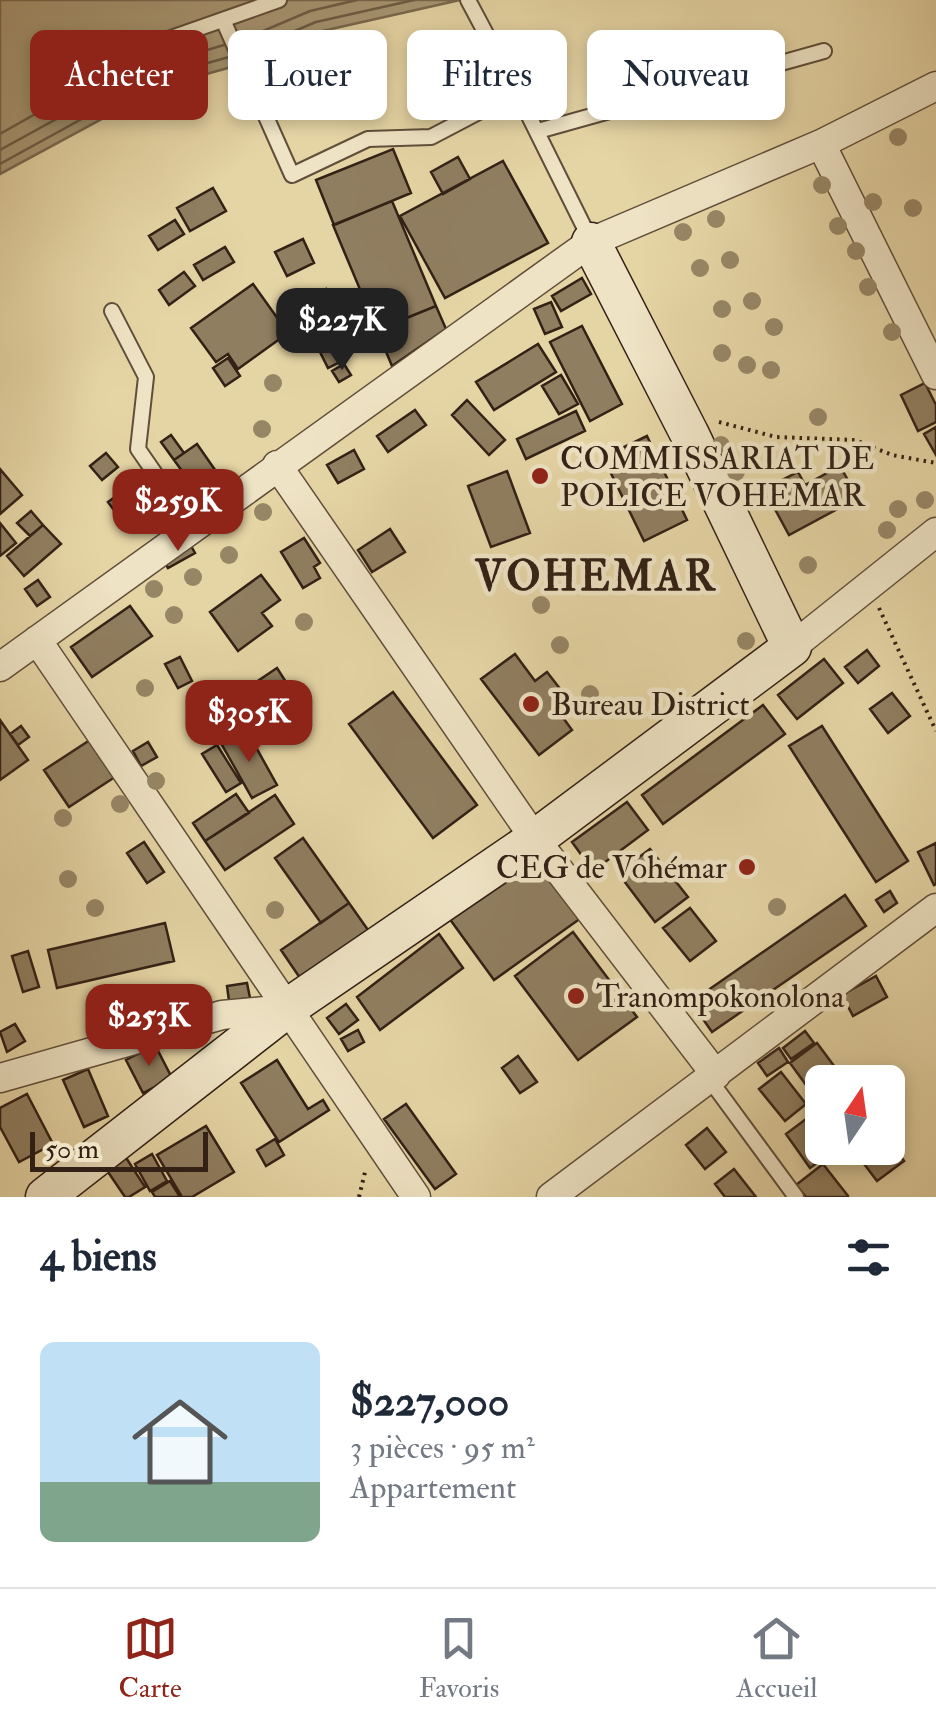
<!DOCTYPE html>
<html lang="fr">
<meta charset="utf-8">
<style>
:root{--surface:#fff;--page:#f6f6f7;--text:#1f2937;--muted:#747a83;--line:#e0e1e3;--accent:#8f2418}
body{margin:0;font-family:"IM FELL Double Pica",serif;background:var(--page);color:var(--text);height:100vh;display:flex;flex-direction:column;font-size:38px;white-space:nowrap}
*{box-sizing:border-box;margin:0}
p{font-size:32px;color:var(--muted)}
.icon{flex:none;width:55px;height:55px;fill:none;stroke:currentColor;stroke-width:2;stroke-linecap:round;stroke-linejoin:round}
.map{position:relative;height:1197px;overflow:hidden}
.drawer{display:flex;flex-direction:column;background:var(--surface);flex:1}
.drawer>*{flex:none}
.top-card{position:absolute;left:30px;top:30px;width:878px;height:90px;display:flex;gap:20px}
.needle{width:65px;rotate:13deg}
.buttons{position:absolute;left:805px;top:1065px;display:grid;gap:20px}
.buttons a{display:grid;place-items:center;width:100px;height:100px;border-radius:15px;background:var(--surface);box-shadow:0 5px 15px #0003;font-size:50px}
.scale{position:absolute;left:30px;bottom:25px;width:178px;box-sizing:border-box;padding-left:10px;border:5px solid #332116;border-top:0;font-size:28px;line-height:35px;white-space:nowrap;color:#332116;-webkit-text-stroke:8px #eee3c4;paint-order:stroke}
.price{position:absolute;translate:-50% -85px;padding:0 22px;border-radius:20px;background:var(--accent);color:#fff;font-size:32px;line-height:65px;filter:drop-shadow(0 2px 5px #0008)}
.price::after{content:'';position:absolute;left:50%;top:60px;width:30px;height:22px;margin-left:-15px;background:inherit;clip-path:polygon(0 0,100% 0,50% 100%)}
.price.selected{background:#222;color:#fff}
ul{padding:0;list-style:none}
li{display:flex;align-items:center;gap:30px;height:250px;padding:0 40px}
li+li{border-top:2px solid var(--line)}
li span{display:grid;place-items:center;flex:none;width:280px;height:200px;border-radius:15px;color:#555}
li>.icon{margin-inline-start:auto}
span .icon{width:120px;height:120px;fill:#fffc;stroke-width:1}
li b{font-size:42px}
h2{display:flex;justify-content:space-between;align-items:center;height:120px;padding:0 40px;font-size:42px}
.tag{padding:0 35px;border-radius:15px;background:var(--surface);box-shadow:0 5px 15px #0003;font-size:35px;line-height:90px}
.tag.selected{background:var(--accent);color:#fff}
.dock{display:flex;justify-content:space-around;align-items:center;height:140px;border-top:2px solid var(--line);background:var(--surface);font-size:28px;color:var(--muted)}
.dock a{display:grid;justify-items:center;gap:5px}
.dock .selected{color:var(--accent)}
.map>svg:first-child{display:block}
</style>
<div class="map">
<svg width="936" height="1197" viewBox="0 0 936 1197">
<rect width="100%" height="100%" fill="#e5d4a4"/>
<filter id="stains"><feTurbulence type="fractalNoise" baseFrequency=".002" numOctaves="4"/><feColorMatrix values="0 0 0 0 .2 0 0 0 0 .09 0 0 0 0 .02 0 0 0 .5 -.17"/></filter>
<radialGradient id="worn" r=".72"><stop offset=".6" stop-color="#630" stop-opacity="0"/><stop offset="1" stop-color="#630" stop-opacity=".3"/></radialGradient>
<path fill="#a89774" stroke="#79684e" stroke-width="2.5" d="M0,0H460L318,32L246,63L163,86L0,174Z"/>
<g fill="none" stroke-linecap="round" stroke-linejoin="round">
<path stroke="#6e5c45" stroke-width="2.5" d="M242,40L310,11L357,0
M247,51L316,22L414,0
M0,134L145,52
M0,150L153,66L224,45
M0,164L158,77L229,57"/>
</g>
<path fill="#907e60" stroke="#332116" stroke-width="2.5" d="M393,149L411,193L334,225L316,180Z
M458,157L470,179L443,194L431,172Z
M503,161L548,243L445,298L400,216Z
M213,188L226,211L190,231L177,208Z
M392,201L436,306L377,330L333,225Z
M175,220L184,234L158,250L149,236Z
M303,239L314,263L287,276L275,252Z
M225,247L234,262L203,280L194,265Z
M184,272L195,286L169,305L159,290Z
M582,278L591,294L561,311L552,296Z
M253,284L288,333L238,369L228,354L216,362L191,328Z
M326,289L334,309L314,318L305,299Z
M551,302L562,327L545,334L534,309Z
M436,306L446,329L392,366L377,330Z
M582,326L622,404L590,421L550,342Z
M330,337L342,361L328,368L316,344Z
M538,344L556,372L494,410L476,382Z
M228,358L240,376L225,386L213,368Z
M344,364L351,375L339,382L332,371Z
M561,375L578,404L559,414L542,386Z
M925,383L936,405V422L918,431L901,395Z
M467,400L505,440L489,455L452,415Z
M415,410L426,425L388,452L377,436Z
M576,411L585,431L526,459L517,439Z
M936,427V455L924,434Z
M171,435L184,453L174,460L161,442Z
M647,436L687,520L644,541L603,457Z
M197,444L220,477L198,493L174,460Z
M354,450L364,469L338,483L327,465Z
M106,453L118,467L102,480L90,466Z
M840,466L858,498L789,535L764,489L798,472L805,485Z
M0,469L22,495L0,514Z
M507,471L530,533L491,547L468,486Z
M133,484L156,513L130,532L108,502Z
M31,511L43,525L30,536L17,523Z
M0,523L16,543L0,556Z
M43,525L61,544L24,576L7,556Z
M390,529L405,552L372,572L358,550Z
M304,538L320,563L314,567L320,578L303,588L281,552Z
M187,539L195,553L168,568L160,555Z
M261,575L280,600L262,613L272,626L238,651L210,612Z
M38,580L50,597L37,606L25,589Z
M130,606L152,636L92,677L71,647Z
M867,650L879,666L858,683L845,667Z
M515,654L535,681L547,672L568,699L556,708L572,730L539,755L481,679Z
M180,657L192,681L178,688L165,664Z
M824,659L843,683L797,719L778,695Z
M277,668L286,682L258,700L249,687Z
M393,692L477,805L433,838L349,724Z
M892,693L910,716L888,733L870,709Z
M763,705L785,734L663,824L642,795Z
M0,720L28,760L0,780Z
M21,726L29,737L18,745L10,734Z
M822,726L908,861L876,882L789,746Z
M247,731L277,785L252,798L222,745Z
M90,740L115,777L69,807L44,770Z
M148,742L157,757L141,766L133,751Z
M217,745L241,783L226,792L202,754Z
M236,794L249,813L205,841L193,823Z
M275,795L294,824L225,870L205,841Z
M627,802L648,830L593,871L572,842Z
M303,838L349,903L321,923L275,858Z
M144,842L164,872L147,883L127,853Z
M936,843V884L934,885L918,852Z
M650,849L688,897L655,922L618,873Z
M537,856L581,918L494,980L449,918Z
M890,891L897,903L884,912L876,900Z
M845,895L866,926L712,1032L691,1002Z
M349,903L368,930L300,978L281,950Z
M690,908L716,941L690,961L663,928Z
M165,923L174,961L57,988L48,950Z
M573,932L637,1017L578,1060L515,976Z
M439,934L463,968L380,1030L357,997Z
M28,951L39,987L23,992L12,956Z
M876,976L887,997L853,1016L842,995Z
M247,983L250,998L229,1001L227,986Z
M346,1004L358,1020L339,1034L327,1018Z
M15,1024L25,1041L7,1052L0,1032Z
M358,1030L364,1042L348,1051L341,1039Z
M805,1031L814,1043L791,1059L783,1048Z
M817,1043L846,1082H822V1107L790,1063Z
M155,1045L172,1078L143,1093L126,1060Z
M779,1048L788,1062L767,1076L758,1063Z
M518,1056L537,1082L520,1093L502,1068Z
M277,1060L308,1109L323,1100L329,1110L279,1142L241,1083Z
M88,1069L108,1116L84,1127L63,1080Z
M781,1072L806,1104L785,1121L759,1089Z
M27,1094L53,1144L19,1162L0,1127V1108Z
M406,1104L456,1174L435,1189L384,1119Z
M806,1119L822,1142V1148L831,1153L810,1168L786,1134Z
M206,1126L234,1172L192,1197H182L157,1155Z
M707,1128L726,1152L705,1169L686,1145Z
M888,1138L904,1161L877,1181L852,1148H888Z
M275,1139L284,1155L266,1166L257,1150Z
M123,1153L145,1187L129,1197H125L104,1166Z
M152,1154L167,1181L150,1191L135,1164Z
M823,1164L848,1196L847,1197H806L796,1185Z
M734,1169L756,1197H725L715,1184Z
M170,1181L180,1197H155L152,1192Z"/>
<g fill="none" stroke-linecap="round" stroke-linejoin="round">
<g stroke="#604e3a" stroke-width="18">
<path id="lane" d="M468,0L517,92
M223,20L292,175L368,139L431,137L517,92L591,241
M151,45L279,0
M538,131L824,51
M112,311L146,377L138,449L192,527
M710,1080L796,1197"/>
</g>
<g stroke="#604e3a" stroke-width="31">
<path id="street" d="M821,144L936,375
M277,465L535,839L716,1075
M37,640L416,1197
M792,647L936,532
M0,667L591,242L821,144L936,86
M0,1078L222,1015L286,1009
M551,1197L936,908"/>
</g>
<g stroke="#332116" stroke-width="41">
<path id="secondary" d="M45,1197L286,1009L535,839L792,647L689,433L591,242"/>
</g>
<path stroke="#332116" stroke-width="4" stroke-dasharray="2.5 5" stroke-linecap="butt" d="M719,422L776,437L855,440L892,455L936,463
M879,608L936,731
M359,1197L366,1168"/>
<use href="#lane" stroke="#eee3c4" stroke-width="14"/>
<use href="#street" stroke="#eee3c4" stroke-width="28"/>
<use href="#secondary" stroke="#eee3c4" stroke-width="38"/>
</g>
<g fill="#978666">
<circle cx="898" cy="137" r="9"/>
<circle cx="822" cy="185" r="9"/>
<circle cx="873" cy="202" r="9"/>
<circle cx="913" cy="208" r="9"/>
<circle cx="716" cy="219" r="9"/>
<circle cx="838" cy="226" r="9"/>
<circle cx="683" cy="232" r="9"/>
<circle cx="856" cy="251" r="9"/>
<circle cx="730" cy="260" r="9"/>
<circle cx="700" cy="268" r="9"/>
<circle cx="868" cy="287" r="9"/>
<circle cx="752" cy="301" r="9"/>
<circle cx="722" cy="309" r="9"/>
<circle cx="774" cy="327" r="9"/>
<circle cx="892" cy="332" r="9"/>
<circle cx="722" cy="353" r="9"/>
<circle cx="747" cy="365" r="9"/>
<circle cx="771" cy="370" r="9"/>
<circle cx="273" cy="383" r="9"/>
<circle cx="818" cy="417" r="9"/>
<circle cx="262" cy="429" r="9"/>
<circle cx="721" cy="445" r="9"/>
<circle cx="736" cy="472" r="9"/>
<circle cx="925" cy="500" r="9"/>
<circle cx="898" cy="509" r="9"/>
<circle cx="263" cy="512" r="9"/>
<circle cx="887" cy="530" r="9"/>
<circle cx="229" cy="555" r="9"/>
<circle cx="808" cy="565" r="9"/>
<circle cx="193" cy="577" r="9"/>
<circle cx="154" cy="589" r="9"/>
<circle cx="541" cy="605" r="9"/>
<circle cx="174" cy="615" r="9"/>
<circle cx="304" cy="622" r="9"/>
<circle cx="746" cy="641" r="9"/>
<circle cx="560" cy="645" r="9"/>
<circle cx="145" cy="688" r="9"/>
<circle cx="590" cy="694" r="9"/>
<circle cx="156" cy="781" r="9"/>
<circle cx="120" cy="804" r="9"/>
<circle cx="63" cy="818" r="9"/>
<circle cx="68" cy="879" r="9"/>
<circle cx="777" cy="907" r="9"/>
<circle cx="95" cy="908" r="9"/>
<circle cx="275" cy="910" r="9"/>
</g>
<g fill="#8f2418" stroke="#eee3c4" stroke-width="4">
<circle cx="540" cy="476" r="10"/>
<circle cx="531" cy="704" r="10"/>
<circle cx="747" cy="867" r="10"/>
<circle cx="576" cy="996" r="10"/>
</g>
<g text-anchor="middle" stroke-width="9" stroke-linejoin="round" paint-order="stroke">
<g font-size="32" fill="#332116" stroke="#eee3c4" text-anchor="start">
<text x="560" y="469">COMMISSARIAT DE<tspan x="560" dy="37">POLICE VOHEMAR</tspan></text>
<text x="551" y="715">Bureau District</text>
<text x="727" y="878" text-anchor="end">CEG de Vohémar</text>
<text x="596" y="1007">Tranompokonolona</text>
</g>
<g font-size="42" font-weight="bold" letter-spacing="2.5" fill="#332116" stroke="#eee3c4">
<text x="596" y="590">VOHEMAR</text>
</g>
</g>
<rect width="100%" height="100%" filter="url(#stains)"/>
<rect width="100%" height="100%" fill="url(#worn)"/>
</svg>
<div class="buttons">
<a><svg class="needle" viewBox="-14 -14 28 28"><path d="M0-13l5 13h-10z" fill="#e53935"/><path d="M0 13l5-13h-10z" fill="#747a83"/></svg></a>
</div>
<div class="scale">50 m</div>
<b class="price selected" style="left:342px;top:373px">$227K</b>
<b class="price" style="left:178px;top:554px">$259K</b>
<b class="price" style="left:249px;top:765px">$305K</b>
<b class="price" style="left:149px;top:1069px">$253K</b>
<div class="top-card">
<a class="tag selected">Acheter</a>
<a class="tag">Louer</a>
<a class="tag">Filtres</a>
<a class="tag">Nouveau</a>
</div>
</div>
<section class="drawer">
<h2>4 biens<svg class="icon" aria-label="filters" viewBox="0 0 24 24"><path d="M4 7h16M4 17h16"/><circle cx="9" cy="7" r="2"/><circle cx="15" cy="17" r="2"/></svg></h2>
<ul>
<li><span style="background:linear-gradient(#bfe0f5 70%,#7fa58c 0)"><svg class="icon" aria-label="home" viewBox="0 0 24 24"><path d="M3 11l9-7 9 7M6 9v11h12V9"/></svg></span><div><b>$227,000</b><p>3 pièces · 95 m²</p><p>Appartement</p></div></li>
</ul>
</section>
<nav class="dock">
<a class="selected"><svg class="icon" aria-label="map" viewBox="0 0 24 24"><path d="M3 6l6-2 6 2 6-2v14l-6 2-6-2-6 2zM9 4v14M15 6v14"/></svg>Carte</a>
<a><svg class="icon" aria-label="saved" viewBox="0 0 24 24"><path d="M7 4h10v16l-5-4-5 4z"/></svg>Favoris</a>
<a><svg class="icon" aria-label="home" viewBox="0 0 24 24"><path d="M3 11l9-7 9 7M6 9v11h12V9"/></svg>Accueil</a>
</nav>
